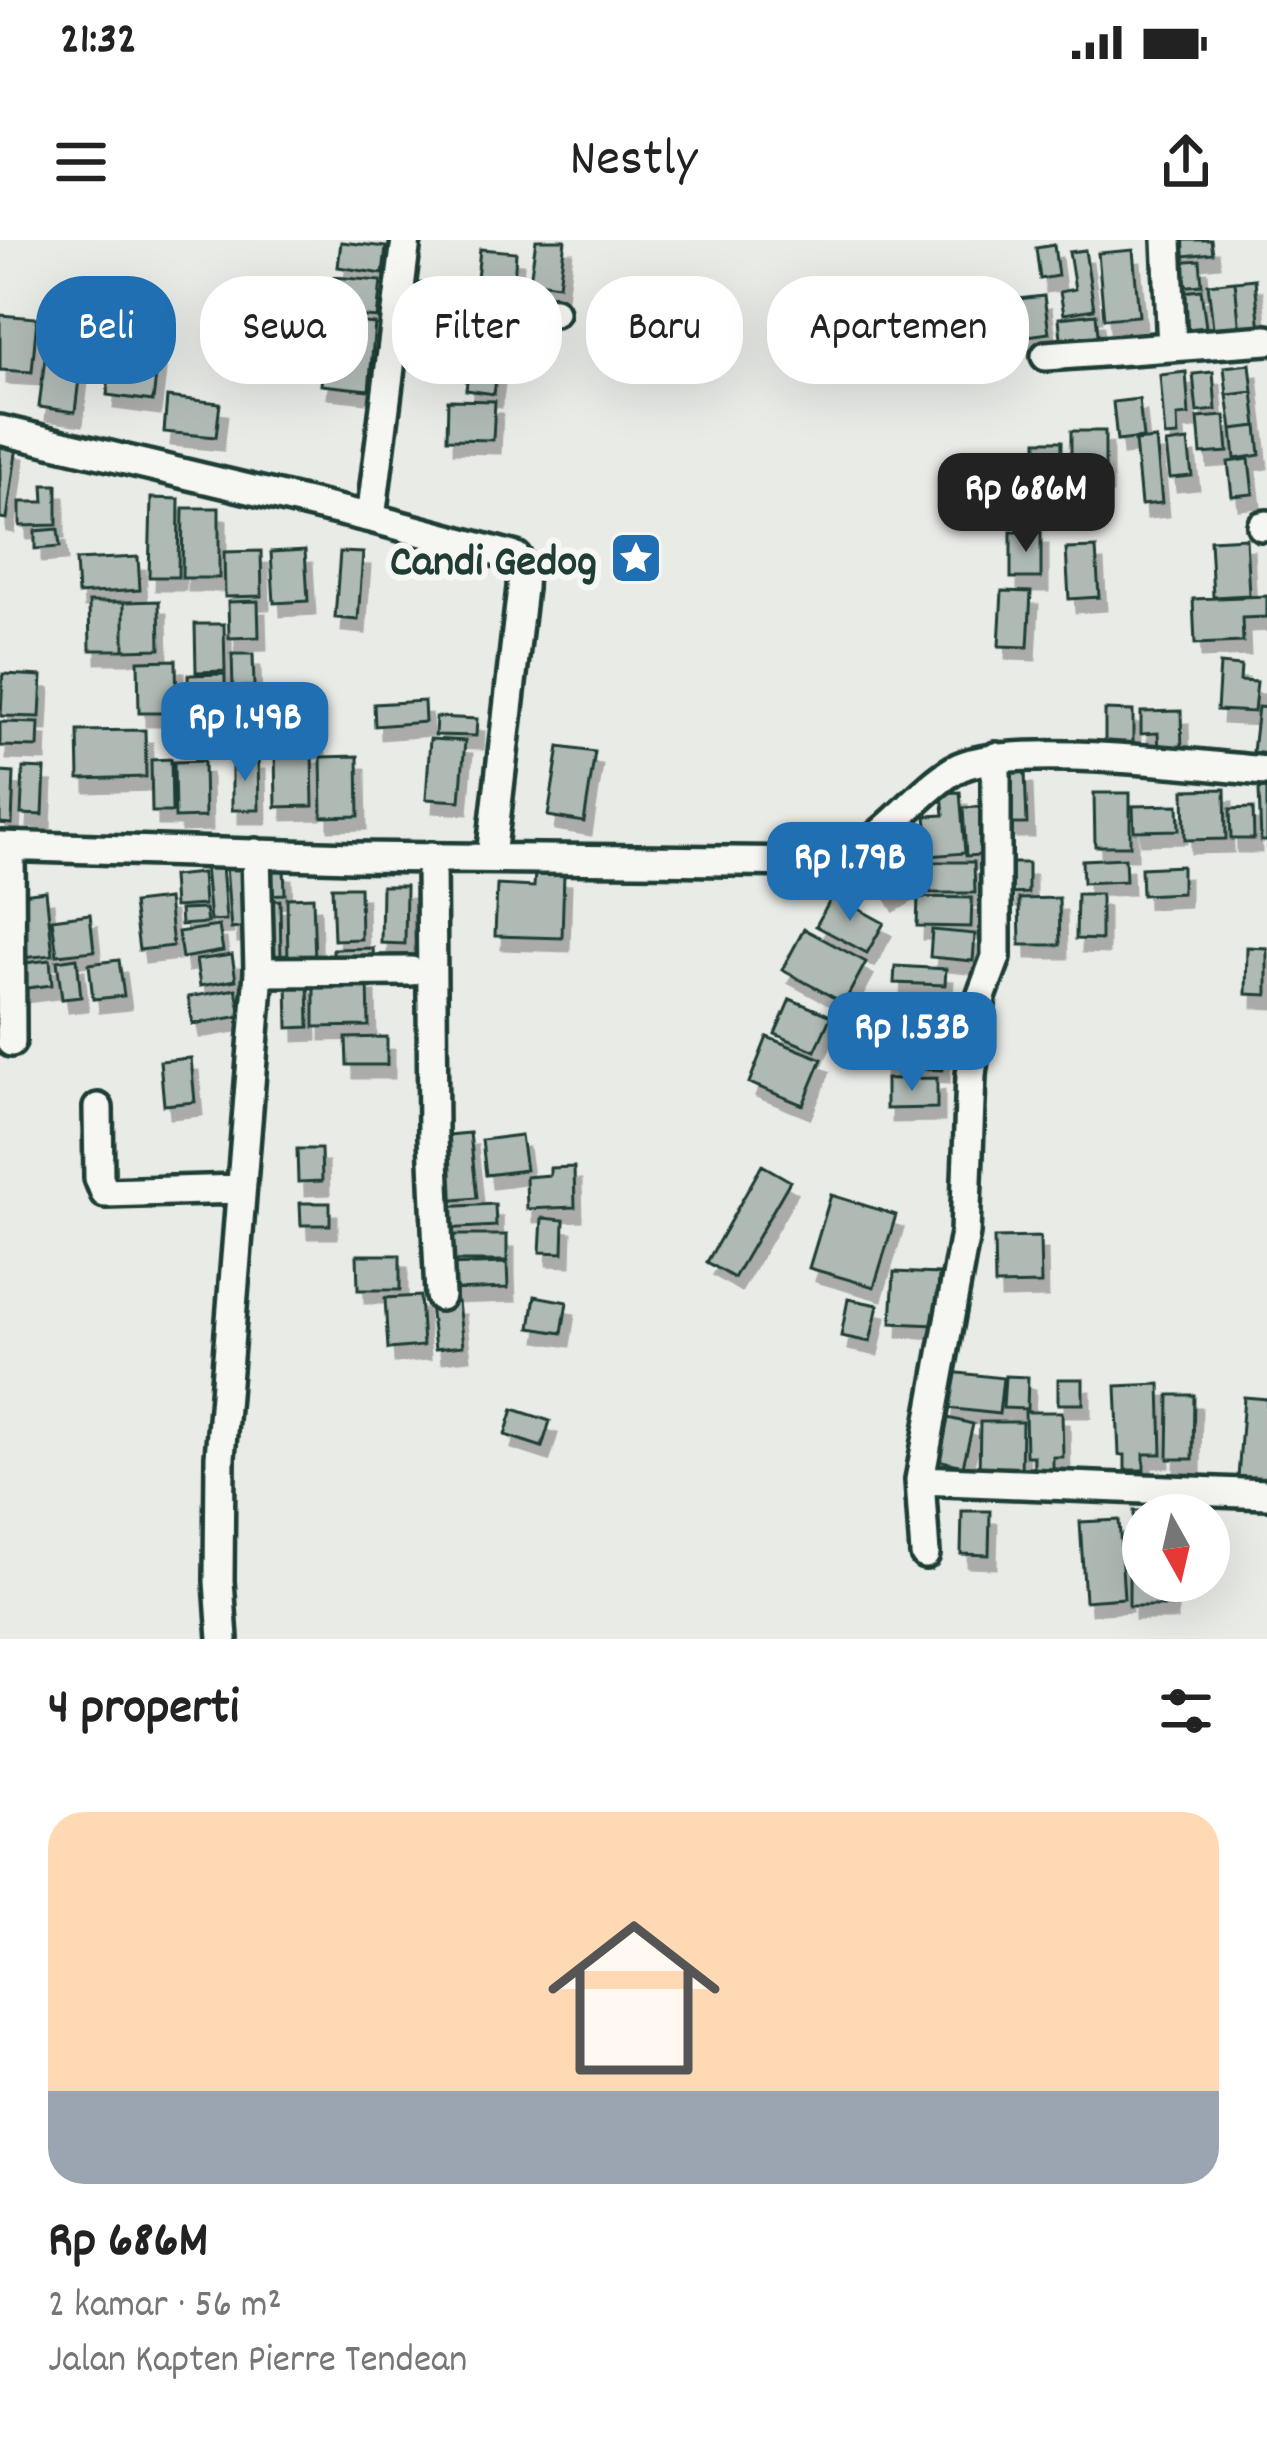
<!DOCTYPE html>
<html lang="id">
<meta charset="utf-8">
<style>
:root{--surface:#fff;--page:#f6f6f6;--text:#222;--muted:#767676;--accent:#1f6fb2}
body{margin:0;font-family:Dekko,sans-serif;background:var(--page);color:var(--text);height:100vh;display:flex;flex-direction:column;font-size:45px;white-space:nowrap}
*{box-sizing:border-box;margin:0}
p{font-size:39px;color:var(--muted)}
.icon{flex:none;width:66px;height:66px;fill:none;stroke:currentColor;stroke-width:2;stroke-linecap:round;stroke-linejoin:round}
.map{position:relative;height:1399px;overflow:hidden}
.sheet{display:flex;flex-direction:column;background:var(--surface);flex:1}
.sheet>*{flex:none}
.hud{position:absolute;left:36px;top:36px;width:1197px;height:108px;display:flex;gap:24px}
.needle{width:78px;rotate:172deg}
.buttons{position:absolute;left:1122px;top:1254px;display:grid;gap:24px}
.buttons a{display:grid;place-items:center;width:108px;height:108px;border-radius:50%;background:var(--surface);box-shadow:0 12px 48px #0002;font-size:60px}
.price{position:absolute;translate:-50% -102px;padding:0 27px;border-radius:24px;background:var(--accent);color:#fff;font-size:39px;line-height:78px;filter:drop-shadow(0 3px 6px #0008)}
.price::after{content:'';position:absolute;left:50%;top:72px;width:36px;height:27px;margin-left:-18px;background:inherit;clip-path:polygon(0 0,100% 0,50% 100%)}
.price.on{background:#222;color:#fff}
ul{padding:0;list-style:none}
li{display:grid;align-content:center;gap:24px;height:636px;padding:0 48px}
li span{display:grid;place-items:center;height:372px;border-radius:36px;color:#555}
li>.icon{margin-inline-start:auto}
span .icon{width:216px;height:216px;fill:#fffc;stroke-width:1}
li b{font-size:51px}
h2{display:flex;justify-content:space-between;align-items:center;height:144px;padding:0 48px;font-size:51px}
.chip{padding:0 42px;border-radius:48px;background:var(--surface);box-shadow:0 12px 48px #0002;font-size:42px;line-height:108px}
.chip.on{background:var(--accent);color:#fff}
.status{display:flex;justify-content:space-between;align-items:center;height:84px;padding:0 60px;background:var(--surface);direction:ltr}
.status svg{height:33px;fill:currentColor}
header{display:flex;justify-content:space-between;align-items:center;height:156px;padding:0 48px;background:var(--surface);font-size:54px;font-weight:600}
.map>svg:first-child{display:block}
</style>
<div class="status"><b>21:32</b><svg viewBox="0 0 49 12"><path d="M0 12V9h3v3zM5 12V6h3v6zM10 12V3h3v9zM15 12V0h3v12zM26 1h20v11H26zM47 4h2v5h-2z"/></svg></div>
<header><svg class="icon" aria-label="menu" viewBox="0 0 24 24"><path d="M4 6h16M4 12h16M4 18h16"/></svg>Nestly<svg class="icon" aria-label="share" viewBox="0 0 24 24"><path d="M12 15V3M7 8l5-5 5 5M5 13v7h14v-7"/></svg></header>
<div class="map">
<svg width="1267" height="1399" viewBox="0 0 1267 1399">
<defs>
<filter id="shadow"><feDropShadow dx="7" dy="13" stdDeviation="0" flood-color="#0004"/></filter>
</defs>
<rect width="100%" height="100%" fill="#e9ebe7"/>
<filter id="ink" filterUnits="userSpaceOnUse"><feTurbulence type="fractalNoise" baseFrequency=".00833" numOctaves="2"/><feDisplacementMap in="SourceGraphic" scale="24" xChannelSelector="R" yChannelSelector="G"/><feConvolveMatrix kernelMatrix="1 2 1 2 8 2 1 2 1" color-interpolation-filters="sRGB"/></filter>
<g filter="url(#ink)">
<path fill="#b0bab5" stroke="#1f3d34" stroke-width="3" filter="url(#shadow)" d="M536,0H565L559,45L530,41Z
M1173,0H1211L1213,13L1174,17Z
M341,2L386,7L383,34L338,27Z
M1054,5L1058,36L1040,39L1036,8Z
M480,9L516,12L514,42L477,39Z
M1085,10L1094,69L1064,74L1060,52L1075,49L1069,12Z
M1133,10L1139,76L1104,79L1098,13Z
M1200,20L1202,45L1177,47L1175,22Z
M334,37L381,41L377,78L331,74Z
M1255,39L1260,91L1240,93L1235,41Z
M1235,41L1240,93L1214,96L1208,44Z
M1201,50L1206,87L1177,90L1173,53Z
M1044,56L1049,93L1013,98L1009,60Z
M1096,74L1099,105L1062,108L1059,78Z
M0,75L37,78L32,132L0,130Z
M328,79L375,84L369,150L321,145Z
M474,82L503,86L494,154L466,150Z
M48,92L84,97L75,172L39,167Z
M113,104L159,110L153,161L107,155Z
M1250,124L1253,152L1227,155L1224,127Z
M1186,132L1189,175L1177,176L1178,196L1165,197L1160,135Z
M1213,132L1216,170L1197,172L1193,134Z
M1253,152L1257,186L1232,189L1227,155Z
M167,157L220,163L216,197L164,192Z
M1139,159L1143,198L1117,201L1113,162Z
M448,160L495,161L493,200L447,199Z
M1225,176L1228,212L1201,214L1198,178Z
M1257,186L1260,215L1235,219L1232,189Z
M1071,191H1105V240H1071Z
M1156,199L1162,263L1141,265L1135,201Z
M1037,201H1062L1061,270H1037Z
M1188,201L1192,236L1170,238L1166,204Z
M0,204L17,206L7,279L0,278Z
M1249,219L1253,254L1232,256L1228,222Z
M43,245H57V285L20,286V262H44Z
M151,258L179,259L178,337H149Z
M183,268H219V338H182Z
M58,289L60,307L35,309V291Z
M1011,292H1041V338H1011Z
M1246,298L1249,355L1213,357L1210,300Z
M1096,308L1099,357L1069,359L1066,309Z
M305,310L308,361L274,363L271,312Z
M261,311L262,356L225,357L224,312Z
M340,312L363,313L358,380L335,378Z
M138,317L140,350L78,354L76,320Z
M1002,351L1031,352L1028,407L999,406Z
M1267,356V377L1242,378L1243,402L1195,404L1193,359Z
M159,361L160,409L124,410V362Z
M258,361L259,397L229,398L228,362Z
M89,362H124V410H90Z
M195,384H224L225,431L196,432Z
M232,414H253L254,447H233Z
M176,420L177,473H139L138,421Z
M1220,424L1241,426L1240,441L1257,442L1254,472L1217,470Z
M3,434L42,436L40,477L1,476Z
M225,434V471H189L188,435Z
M424,461L425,482L375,486L374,464Z
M1258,467L1267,468V514L1253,512Z
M286,470H317L318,505H286Z
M1105,470L1133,471V508H1105Z
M1181,471L1182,510L1159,511L1158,493L1141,494V472Z
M247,476L248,505L215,506L214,477Z
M436,477L477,479L476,496L435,495Z
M0,482L39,483L38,507L0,506Z
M145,490L146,537L79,539L78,491Z
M430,499L465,501L460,561L426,559Z
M559,507L595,512L584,582L548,576Z
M312,511L313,566L276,567L275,512Z
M358,516L359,576L322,577L321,517Z
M258,517L259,570H232V518Z
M171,519L172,572H152L151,520Z
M204,521L205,577L175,578L174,522Z
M23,528L45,529L43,575L21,574Z
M1025,531L1027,584H1008L1007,532Z
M0,532L14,533L12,584L0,583Z
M1267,548V601H1261L1259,549Z
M1225,549L1226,599L1185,600L1184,550Z
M960,552L965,613L930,616L926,576L944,575L942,553Z
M1094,553H1130V606H1095Z
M1178,565L1179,590L1134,591L1133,566Z
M994,566L998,614L966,616L963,568Z
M1253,568L1254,599H1231L1230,569Z
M898,613L915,642L887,658L870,629Z
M1125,618L1126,641L1083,643L1082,620Z
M930,622H974L975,653H930Z
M1009,623H1028V653L1009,654Z
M249,624L254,686L231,689L226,626Z
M222,625L226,680L210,681L205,626Z
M1182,626V653L1142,655L1141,628Z
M284,627L285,654L264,655L262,628Z
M535,632L564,633L562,698L495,696L497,645L534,647Z
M202,633L204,665L174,667L172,636Z
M382,646H406L405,704L381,703Z
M332,647H360L361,699L334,700Z
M46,651L53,715L21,718L14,655Z
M1077,654H1101V700L1076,699Z
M833,655L884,683L867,713L816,686Z
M313,657L315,724L288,725L287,658Z
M918,657L972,658L971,687L917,686Z
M1059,658L1060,705H1020L1019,659Z
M168,659L173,706L139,710L133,663Z
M280,660L281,721L264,722L262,661Z
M205,669L207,683L181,685L180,670Z
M90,674L94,711L57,715L52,679Z
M219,686L223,711L182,718L178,692Z
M804,689L866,722L844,763L782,730Z
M932,690L975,694L973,721L930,717Z
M1247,707L1267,708V755L1246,754Z
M373,708L374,725L333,726V709Z
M232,715L236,740L200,746L196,720Z
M77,718L81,757L62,759L57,721Z
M50,720L52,745L19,749L16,724Z
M119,720L124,756L93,759L89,724Z
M895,726L946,729L945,745L894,743Z
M287,740H308L309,787L288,788Z
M368,740L369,786L314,787V742Z
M236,749L241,776L193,784L188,757Z
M790,759L831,776L815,811L775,794Z
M881,795L943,798L942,830L879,827Z
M387,797V825H347L346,798Z
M767,797L822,819L803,865L749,843Z
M191,818L195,862L164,865L160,821Z
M937,838V868L886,869V839Z
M470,893L477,958L443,961L437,896Z
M521,895L526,930L486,935L482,900Z
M297,909H321L322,941L298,942Z
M762,925L790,941L734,1038L707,1022Z
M574,927L575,967L527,969L526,937L550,935V928Z
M831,955L896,975L874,1047L809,1028Z
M300,963H330V985H301Z
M495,964L496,986L443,989L442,967Z
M542,978L564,980L563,1013L540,1012Z
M442,995H507V1021H441Z
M1040,997L1041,1044L995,1045L994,998Z
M357,1015H400V1050H358Z
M507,1023L508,1048L447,1050L446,1025Z
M894,1032L939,1034L936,1085L891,1083Z
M420,1056L423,1106L388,1109L385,1058Z
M535,1056L567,1062L562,1093L530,1088Z
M848,1059L878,1065L870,1102L841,1096Z
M458,1062L463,1106L435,1109L430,1065Z
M950,1132L1003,1138L999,1174L946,1168Z
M1005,1136L1028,1137L1027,1169L1003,1168Z
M1058,1139H1083V1164H1058Z
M1160,1144L1162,1214H1144V1230H1125V1215H1119L1116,1146Z
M1169,1155H1194L1193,1219H1168Z
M1244,1157L1267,1159V1241L1238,1238Z
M513,1169L550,1181L542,1207L505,1195Z
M1025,1172H1062L1063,1217H1053V1235H1034V1216H1026Z
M948,1178L973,1184L963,1226L938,1220Z
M980,1182H1022L1021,1236H979Z
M962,1271H990L989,1315L961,1314Z
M1134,1271H1172V1275H1143V1329H1134Z
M1119,1280L1124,1358L1085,1361L1080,1282Z
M1129,1334H1143V1341H1170V1366H1129Z"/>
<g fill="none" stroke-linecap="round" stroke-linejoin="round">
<g stroke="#1f3d34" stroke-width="36">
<path id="street" d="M1167,0L1172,107
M400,58L554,72
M1046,116L1267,100
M0,190L371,278L516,317L523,328L522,348L491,617
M371,278L406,0
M1262,286L1267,285
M996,517V717L981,757L971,835L965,993L920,1240L1267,1254
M0,606L351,617L819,622C876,617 908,558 954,530C1004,500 1202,526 1267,531
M10,607L11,802
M431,617L433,897L440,1056
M259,732L411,731
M98,868L99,938L105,953L240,949
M920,1240L925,1314
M223,1399L219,1341L220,1217L259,732L256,613"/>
</g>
<use href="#street" stroke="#f6f6f2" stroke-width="27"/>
</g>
</g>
<defs>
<g id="sight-square" transform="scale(2.7)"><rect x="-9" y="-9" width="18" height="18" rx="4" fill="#1f6fb2" stroke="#f6f6f2"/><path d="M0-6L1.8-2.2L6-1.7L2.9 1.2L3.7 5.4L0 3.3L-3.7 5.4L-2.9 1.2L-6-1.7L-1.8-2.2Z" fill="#fff"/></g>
</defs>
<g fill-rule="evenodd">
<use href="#sight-square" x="636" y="318"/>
</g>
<g text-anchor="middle" stroke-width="12" stroke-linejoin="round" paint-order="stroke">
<g font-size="45" font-weight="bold" fill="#1f3d34" stroke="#f6f6f2" text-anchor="end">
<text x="597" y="334">Candi Gedog</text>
</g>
</g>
</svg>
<div class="buttons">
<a><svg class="needle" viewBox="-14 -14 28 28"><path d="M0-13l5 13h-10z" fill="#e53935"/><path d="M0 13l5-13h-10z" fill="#767676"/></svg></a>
</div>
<b class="price on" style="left:1026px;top:315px">Rp 686M</b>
<b class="price" style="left:245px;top:544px">Rp 1.49B</b>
<b class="price" style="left:850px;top:684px">Rp 1.79B</b>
<b class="price" style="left:912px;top:854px">Rp 1.53B</b>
<div class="hud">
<a class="chip on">Beli</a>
<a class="chip">Sewa</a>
<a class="chip">Filter</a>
<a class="chip">Baru</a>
<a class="chip">Apartemen</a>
</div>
</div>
<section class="sheet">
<h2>4 properti<svg class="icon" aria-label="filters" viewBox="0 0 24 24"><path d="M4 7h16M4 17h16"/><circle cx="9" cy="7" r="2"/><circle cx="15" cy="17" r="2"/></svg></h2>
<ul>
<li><span style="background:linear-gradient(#ffd9b3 75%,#9aa5b1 0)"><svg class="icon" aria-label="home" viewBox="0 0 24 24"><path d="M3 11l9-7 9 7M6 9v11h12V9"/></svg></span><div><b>Rp 686M</b><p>2 kamar · 56 m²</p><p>Jalan Kapten Pierre Tendean</p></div></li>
</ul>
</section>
